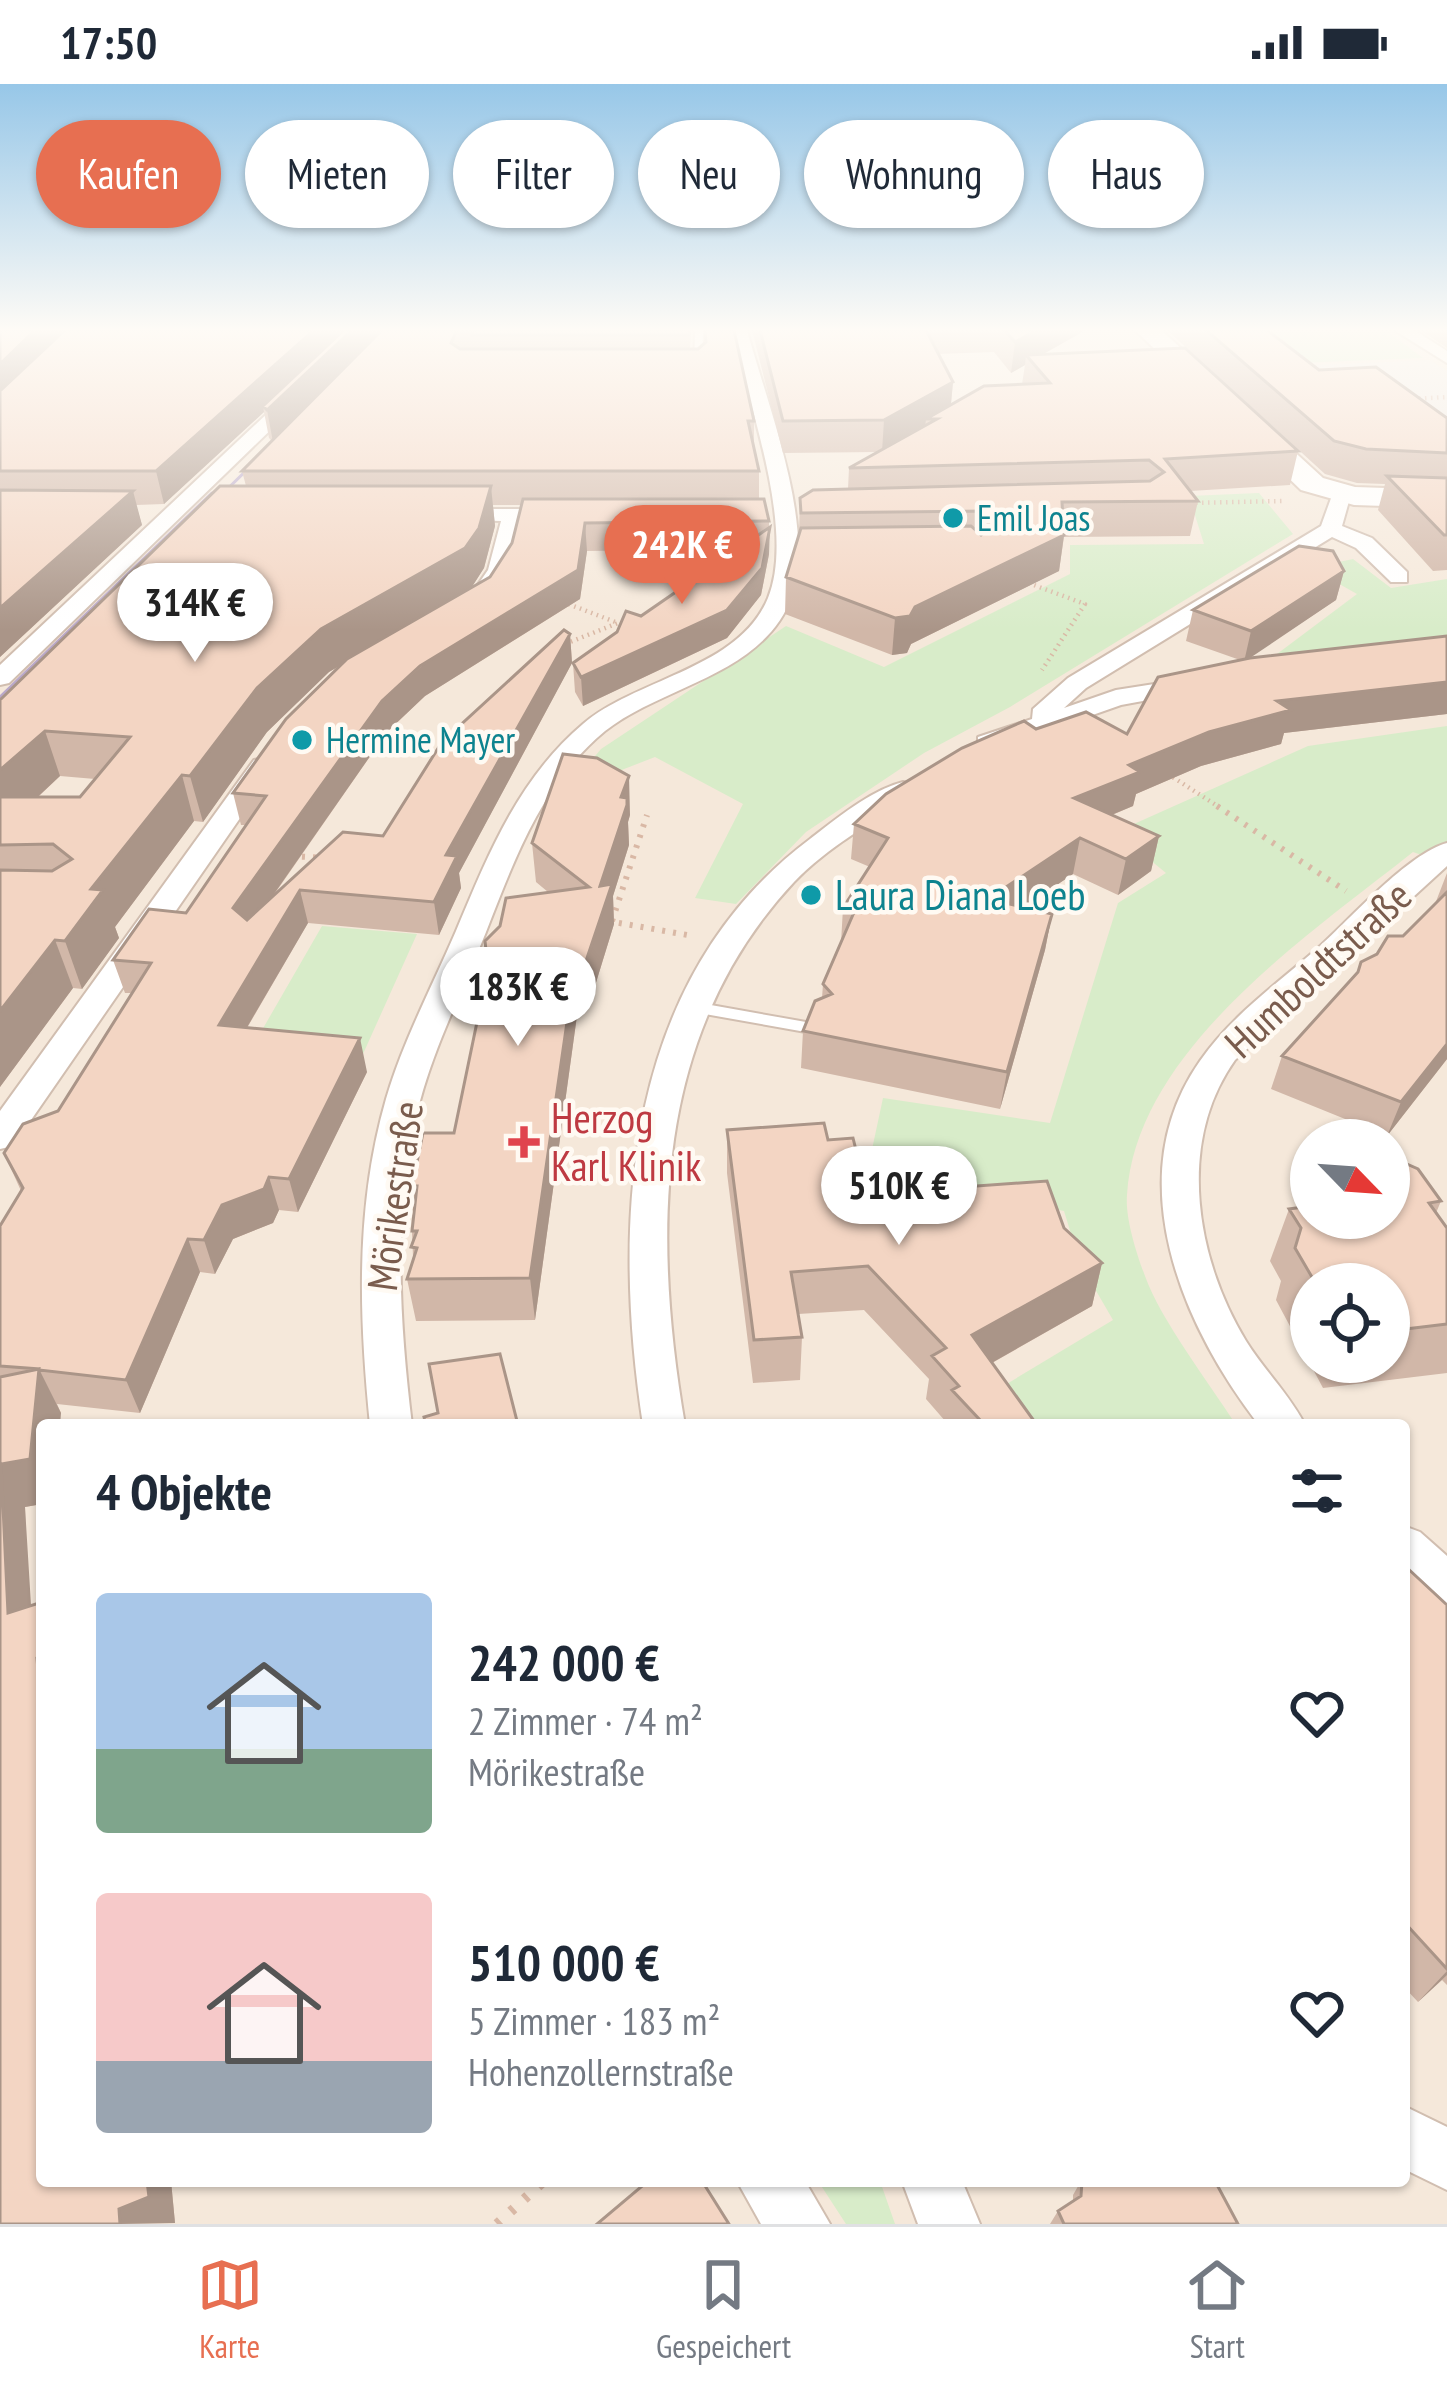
<!DOCTYPE html>
<html lang="de">
<meta charset="utf-8">
<style>
:root{--surface:#fff;--page:#f6f6f7;--text:#1f2937;--muted:#747a83;--line:#e0e1e3;--accent:#e76f51}
body{margin:0;font-family:"PT Sans Narrow",sans-serif;background:var(--page);color:var(--text);height:100vh;display:flex;flex-direction:column;font-size:45px;white-space:nowrap}
*{box-sizing:border-box;margin:0}
p{font-size:39px;color:var(--muted)}
.icon{flex:none;width:66px;height:66px;fill:none;stroke:currentColor;stroke-width:2;stroke-linecap:round;stroke-linejoin:round}
.map{position:relative;flex:1;overflow:hidden}
.sheet{position:absolute;left:36px;top:1335px;width:1374px;height:768px;display:flex;flex-direction:column;background:var(--surface);border-radius:12px;box-shadow:0 3px 9px #0004}
.sheet>*{flex:none}
.banner{position:absolute;left:36px;top:36px;width:1377px;height:108px;display:flex;gap:24px}
.needle{width:78px;rotate:115deg}
.buttons{position:absolute;left:1290px;top:1035px;display:grid;gap:24px}
.buttons a{display:grid;place-items:center;width:120px;height:120px;border-radius:50%;background:var(--surface);box-shadow:0 3px 9px #0004;font-size:60px}
.price{position:absolute;translate:-50% -102px;padding:0 27px;border-radius:42px;background:#fff;color:#222;font-size:39px;line-height:78px;filter:drop-shadow(0 3px 6px #0008)}
.price::after{content:'';position:absolute;left:50%;top:72px;width:36px;height:27px;margin-left:-18px;background:inherit;clip-path:polygon(0 0,100% 0,50% 100%)}
.price.current{background:var(--accent);color:#fff}
ul{padding:0;list-style:none}
li{display:flex;align-items:center;gap:36px;height:300px;padding:0 60px}
li span{display:grid;place-items:center;flex:none;width:336px;height:240px;border-radius:12px;color:#555}
li>.icon{margin-inline-start:auto}
span .icon{width:144px;height:144px;fill:#fffc;stroke-width:1}
li b{font-size:51px}
h2{display:flex;justify-content:space-between;align-items:center;height:144px;padding:0 60px;font-size:51px}
.pill{padding:0 42px;border-radius:54px;background:var(--surface);box-shadow:0 3px 9px #0004;font-size:42px;line-height:108px}
.pill.current{background:var(--accent);color:#fff}
.status{display:flex;justify-content:space-between;align-items:center;height:84px;padding:0 60px;background:var(--surface);direction:ltr}
.status svg{height:33px;fill:currentColor}
.dock{display:flex;justify-content:space-around;align-items:center;height:168px;border-top:3px solid var(--line);background:var(--surface);font-size:33px;color:var(--muted)}
.dock a{display:grid;justify-items:center;gap:6px}
.dock .current{color:var(--accent)}
.map>svg:first-child{display:block}
</style>
<div class="status"><b>17:50</b><svg viewBox="0 0 49 12"><path d="M0 12V9h3v3zM5 12V6h3v6zM10 12V3h3v9zM15 12V0h3v12zM26 1h20v11H26zM47 4h2v5h-2z"/></svg></div>
<div class="map">
<svg width="1447" height="2140" viewBox="0 0 1447 2140">
<rect width="100%" height="100%" fill="#fdf6ec"/>
<path fill="#f5e8da" fill-rule="evenodd" d="M0,246H1447V2140H0ZM1311,1056H1389V1134H1311ZM1311,1200H1389V1278H1311ZM42,1341H1404V2097H42Z"/>
<path fill="#efe9e4" d="M1430,276L1447,287V341L1273,283Z"/>
<path fill="#d8ecc9" d="M1235,246H1385L1423,274L1273,280Z
M1259,409L1293,450L1010,623L924,669L806,748L736,820L695,814L743,720L655,673L565,708L601,665L786,542L884,583L1070,490V461L1204,460L1189,412Z
M1353,475L1391,504L1447,495V560L1265,579L1357,510L1311,484Z
M1447,642V780L1413,768C1309,851 1136,966 1127,1111C1125,1134 1137,1171 1145,1192C1160,1235 1210,1300 1236,1341H1030L1000,1304L1113,1236L1080,1179L1064,1127L868,1084L883,1014L1050,1039L1118,819L1166,789L1116,748L1308,662Z
M322,842L417,850L363,970L254,960Z
M818,2097H880L895,2140H846Z"/>
<g fill="none" stroke-linecap="round" stroke-linejoin="round">
<g stroke="#d1beb0" stroke-width="4">
<path id="lane" d="M695,246H703L702,287L698,290L694,287Z
M694,918L817,940L825,945L817,950L688,927L686,923L688,919Z"/>
</g>
<g stroke="#d1beb0" stroke-width="4">
<path id="street" d="M356,246H374L9,599L0,601V581Z
M731,246H747C766,317 816,441 792,512C764,591 663,601 605,647C542,699 515,774 486,848C464,904 436,958 420,1017C392,1123 399,1233 412,1341H370C359,1232 355,1122 386,1015C403,957 432,903 456,847C488,771 518,695 583,640C637,594 739,585 768,514C796,446 748,316 731,246Z
M1394,246H1414L1447,267V279Z
M1334,406L1351,410L1342,442L1372,454L1407,488V498H1391L1356,464L1332,453L1086,604L1064,624L1116,606L1199,593L1208,595V605L1121,621L996,665H978V653L1032,635L1033,625L1068,594L1321,442Z
M444,425H563L573,431L563,437H522L510,486L487,520L479,522L468,515L488,486L501,437L437,435V427Z
M263,674L276,682L13,1062L0,1065V1027L254,676Z
M903,698L913,700V712C872,738 828,763 794,798C653,949 652,1149 685,1341H643C611,1132 625,894 810,755C836,735 871,706 903,698Z
M1447,759V782L1235,976C1176,1059 1196,1175 1246,1257C1264,1286 1290,1311 1305,1341H1259C1182,1241 1118,1094 1200,977C1231,932 1278,899 1319,863C1350,835 1409,769 1447,759Z
M1404,1442L1420,1448L1447,1472V1522L1431,1516L1404,1491Z
M1404,2022L1447,2043V2106L1404,2085Z
M737,2097H805L830,2140H761Z
M902,2097H962L980,2140H918Z"/>
</g>
<g stroke="#d6c0b0" stroke-width="4">
<path id="secondary" d="M1135,246H1161L1323,394L1355,403L1447,406V424L1354,421L1301,406Z"/>
</g>
<path stroke="#d9b8a5" stroke-width="4.5" stroke-dasharray="1.5 4.5" stroke-linecap="butt" d="M1413,315L1447,313
M1190,419L1283,417
M1023,497L1085,520L1042,586
M563,518L618,539L565,560
M1168,690L1222,725"/>
<path stroke="#d9b8a5" stroke-width="6" stroke-dasharray="3 8" stroke-linecap="butt" d="M1217,722L1346,807
M291,772L324,774
M608,837L693,852
M612,837L647,731"/>
<path stroke="#d9b8a5" stroke-width="10" stroke-dasharray="4.5 14" stroke-linecap="butt" d="M497,2140L544,2097"/>
<use href="#lane" fill="#fff" fill-rule="evenodd"/>
<use href="#street" fill="#fff" fill-rule="evenodd"/>
<use href="#secondary" fill="#fff" fill-rule="evenodd"/>
<path stroke="#b9a8c9" stroke-width="3" d="M206,426L266,367
M0,613L212,409"/>
</g>
<path fill="#d1b7a8" fill-rule="evenodd" d="M0,246H691L690,265H698L704,260L703,246H734L754,337V365L759,387V415L769,437V470L761,511L727,554L583,622L575,608L573,579L738,465L587,467L580,515L425,612L387,648L271,815L383,752L570,550L572,579L459,789L461,804L439,851L308,839L247,944L367,988L298,1128L279,1126L273,1139L233,1155L215,1190L200,1188L140,1329L57,1320L61,1329L42,1341V1420L25,1423L42,2097H171L175,2139L0,2140V1142L21,1107L4,1069L58,1027L132,909H125L113,876L186,829L246,741H241L233,709L342,580L329,588L267,648L203,738L194,737L115,843L119,854L82,905L73,904L0,1003V616L246,402L242,387L272,357L269,354L264,328L164,420L136,421L142,441L0,573ZM493,421H522L512,459L490,493L471,504L484,484L495,442ZM60,692L95,695L80,713H38Z
M752,246H1086L1043,270L1298,367L1290,401L1190,407L1198,417L1190,452L1064,453L1059,487L911,560L907,569L892,571L785,530L786,493L799,451L800,414L848,405L849,384L878,368L783,369ZM994,268L1011,289L1025,281L1022,300L951,321L953,298L938,270Z
M1167,246H1267L1319,286L1447,334V486L1433,487L1378,426L1385,400L1357,399L1325,390Z
M1420,246H1447V264Z
M1344,487L1336,516L1248,574L1447,552V630L1284,649L1281,660L1201,682L1136,710L1133,722L1112,731L1159,752L1151,787L1118,811L1073,790L1023,823L1052,830L1045,866L1000,1025L801,984L803,947L822,914L823,900L841,859L843,824L870,783L851,775L854,740L1036,645L1127,650L1240,576L1186,557L1193,526Z
M630,731L628,738L629,761L613,812L614,840L590,918L579,917L535,1236L416,1237L407,1195L413,1173L412,1147L415,1117L412,1102L454,1049L548,808L536,798L532,759Z
M1447,789V975L1387,1052L1271,1005L1282,972L1377,870L1403,852L1435,820Z
M727,1046L828,1056L867,1110L1064,1144L1102,1179L1092,1222L992,1279L1037,1341H946V1338L926,1315L929,1295L864,1226L798,1230L802,1253L800,1296L753,1299L727,1089Z
M1389,1079L1441,1117L1436,1129L1447,1144V1289L1323,1304L1276,1216L1281,1197L1270,1177L1289,1125L1389,1134ZM1311,1200H1389V1278H1311Z
M1404,1481L1447,1521V1901L1442,1896L1418,1918L1404,1903Z
M1081,2097L1238,2140H1050L1058,2127L1073,2117V2111Z"/>
<path fill="#aa9588" d="M35,246H73L0,321V280Z
M314,246H351L263,322L264,328L164,420L156,387Z
M352,246H387L273,358L267,326Z
M1037,246H1086L1031,277L1026,271L1025,281L1011,289L1015,258Z
M953,298L950,329L937,335H926L925,344L882,368L884,336Z
M491,402L495,442L484,484L470,506L329,588L267,648L203,738L190,692L257,604L321,545Z
M133,407L142,441L0,573V524Z
M585,439L587,467L580,515L425,612L387,648L241,857L233,824L382,617Z
M770,443L769,470L761,511L727,554L583,622L581,593Z
M1064,451L1059,487L911,560L907,569L892,571L895,534Z
M1344,487L1336,516L1244,578L1251,547Z
M570,550L572,579L459,789L461,804L439,851L434,818L446,771Z
M1447,598V630L1284,649L1281,660L1201,682L1136,710L1133,722L1068,749L1074,714L1129,681L1277,617Z
M45,647L60,692L0,748V686Z
M182,691L194,737L115,843L119,854L82,905L65,857L91,805Z
M629,692L630,731L628,738L629,761L613,812L614,840L590,918L586,877L600,802L621,713Z
M1159,752L1151,787L1118,811L1126,775Z
M1080,754L1073,790L983,851L988,815Z
M300,806L308,839L229,974L219,941Z
M1052,830L1045,866L1000,1025L1007,988Z
M55,856L73,904L0,1003V927Z
M576,876L579,917L535,1236L530,1194Z
M360,954L367,988L298,1128L289,1095Z
M1447,960V975L1387,1052L1401,1018Z
M269,1093L279,1126L273,1139L233,1155L215,1190L204,1156L222,1121Z
M188,1155L200,1188L140,1329L126,1296Z
M1102,1179L1092,1222L965,1294L972,1251Z
M39,1285L61,1329L60,1341H42V1420L25,1423L34,1570L8,1529L1,1380Z
M42,1572V1634L37,1574Z
M1447,1887V1891L1418,1918Z
M147,2097H171L175,2139L120,2140L119,2125Z"/>
<path fill="#f3d5c3" stroke="#aa9588" stroke-width="3" d="M0,246H35L0,280Z
M65,246H314L156,387H0V307Z
M344,246H352L267,326L263,322Z
M382,246H457L451,259L460,265H698L706,258L705,246H734L754,337H748L759,387H242Z
M473,246H689V251H472Z
M760,246H926L953,298L884,336L783,337Z
M1004,246H1037L1015,258Z
M1206,246H1267L1319,286L1376,283L1447,334V369L1366,365L1334,357Z
M1185,264L1298,367L1165,375L1198,417L1062,418L1064,451L915,523L910,532L895,534L786,493L801,444L971,442L981,451L995,437L986,427L801,429L800,414L813,406L1150,397L1164,388L1149,376L849,384L937,335H926L984,302L1050,299L1026,271Z
M1387,392L1447,394V451H1444Z
M220,402H491L479,444L465,464L321,545L257,604L190,692L182,691L91,805L103,806L65,857L55,856L0,927V786L52,787L72,775L53,760L0,761V713H80L130,653L45,647L0,686V616Z
M0,406L133,407L0,524Z
M523,415H764L769,437L585,439L578,486L420,582L382,617L233,824L247,836L343,748L383,752L442,658L564,546L570,550L446,771L457,772L434,818L300,806L219,941L360,954L289,1095L269,1093L264,1105L222,1121L204,1156L188,1155L126,1296L39,1286V1285L0,1282V1142L23,1104L4,1069L23,1040L58,1027L151,879L113,876L149,825L186,829L266,712L233,709L286,635L347,575L490,493L512,459Z
M770,443L762,484L727,526L581,593L573,579L617,548L626,527L641,532Z
M1299,462L1333,467L1344,487L1251,547L1193,526Z
M1447,552V598L1277,617L1291,626L1209,648L1129,681L1140,688L1074,714L1159,752L1126,775L1080,754L988,815L1052,830L1007,988L803,947L815,917L832,910L823,900L855,826L843,824L888,754L854,740L886,710L962,664L1024,637L1036,645L1086,628L1127,650L1158,593L1250,574Z
M563,670L597,674L629,692L621,713L627,714V721L600,802L612,800L586,877L576,876L530,1194L407,1195L417,1164L411,1163L417,1147H412L417,1102H412L423,1049H454L488,885L485,857L500,842L506,814L589,803L532,759Z
M1447,808V960L1401,1018L1282,972L1358,888L1361,878L1377,870L1388,852H1403Z
M824,1039L828,1056L853,1054L867,1110L1047,1097L1064,1144L1102,1179L972,1251L1037,1341H972L980,1336L952,1306L959,1302L932,1272L946,1264L868,1182L791,1188L802,1253L754,1256L727,1046Z
M1400,1077L1418,1085L1441,1117L1429,1119L1447,1144V1240L1389,1247V1200H1316L1295,1164L1301,1144L1289,1125L1311,1122V1134H1389V1079Z
M500,1270L518,1341H426L424,1333L438,1329L429,1280Z
M39,1285L30,1375L1,1380L8,1529L42,1518V1572L37,1574L42,1634V2097H147L149,2113L119,2125L120,2140H0V1293Z
M1404,1481L1447,1521V1885L1404,1838Z
M648,2097H702L729,2140H597Z
M1082,2097H1215L1238,2140H1064L1058,2127L1081,2112Z"/>
<linearGradient id="sky" x2="0" y2="1"><stop stop-color="#97c7e8"/><stop offset="0.45" stop-color="#fefbf6"/><stop offset="1" stop-color="#fefbf6" stop-opacity="0"/></linearGradient>
<rect width="1447" height="546" fill="url(#sky)"/>
<g fill="#0f9aa8" stroke="#fffaf3" stroke-width="4.5">
<circle cx="953" cy="434" r="12"/>
<circle cx="302" cy="656" r="12"/>
<circle cx="811" cy="811" r="12"/>
</g>
<path fill="#e0444e" stroke="#fffaf3" stroke-width="4.5" d="M518 1040h12v12h12v12h-12v12h-12v-12h-12v-12h12z"/>
<g text-anchor="middle" stroke-width="9" stroke-linejoin="round" paint-order="stroke">
<g font-size="36" fill="#0d838f" stroke="#fffaf3" text-anchor="start">
<text x="977" y="447">Emil Joas</text>
<text x="326" y="669">Hermine Mayer</text>
</g>
<g font-size="42" fill="#0d838f" stroke="#fffaf3" text-anchor="start">
<text x="835" y="826">Laura Diana Loeb</text>
</g>
<g font-size="42" fill="#7a5c4d" stroke="#fffaf3">
<text transform="translate(1318 885) rotate(-43)" y="15">Humboldtstraße</text>
<text transform="translate(395 1112) rotate(-82)" y="15">Mörikestraße</text>
</g>
<g font-size="42" fill="#be3a42" stroke="#fffaf3" text-anchor="start">
<text x="551" y="1049">Herzog<tspan x="551" dy="48">Karl Klinik</tspan></text>
</g>
</g>
</svg>
<div class="buttons">
<a><svg class="needle" viewBox="-14 -14 28 28"><path d="M0-13l5 13h-10z" fill="#e53935"/><path d="M0 13l5-13h-10z" fill="#747a83"/></svg></a>
<a><svg class="icon" aria-label="locate" viewBox="0 0 24 24"><circle cx="12" cy="12" r="6"/><path d="M12 2v4M12 18v4M2 12h4M18 12h4"/></svg></a>
</div>
<b class="price current" style="left:682px;top:523px">242K €</b>
<b class="price" style="left:195px;top:581px">314K €</b>
<b class="price" style="left:518px;top:965px">183K €</b>
<b class="price" style="left:899px;top:1164px">510K €</b>
<div class="banner">
<a class="pill current">Kaufen</a>
<a class="pill">Mieten</a>
<a class="pill">Filter</a>
<a class="pill">Neu</a>
<a class="pill">Wohnung</a>
<a class="pill">Haus</a>
</div>
<section class="sheet">
<h2>4 Objekte<svg class="icon" aria-label="filters" viewBox="0 0 24 24"><path d="M4 7h16M4 17h16"/><circle cx="9" cy="7" r="2"/><circle cx="15" cy="17" r="2"/></svg></h2>
<ul>
<li><span style="background:linear-gradient(#a9c7e8 65%,#7fa58c 0)"><svg class="icon" aria-label="home" viewBox="0 0 24 24"><path d="M3 11l9-7 9 7M6 9v11h12V9"/></svg></span><div><b>242 000 €</b><p>2 Zimmer · 74 m²</p><p>Mörikestraße</p></div><svg class="icon" aria-label="heart" viewBox="0 0 24 24"><path d="M12 20l-8-8c-3-5 5-10 8-4 3-6 11-1 8 4z"/></svg></li>
<li><span style="background:linear-gradient(#f6c9c9 70%,#9aa5b1 0)"><svg class="icon" aria-label="home" viewBox="0 0 24 24"><path d="M3 11l9-7 9 7M6 9v11h12V9"/></svg></span><div><b>510 000 €</b><p>5 Zimmer · 183 m²</p><p>Hohenzollernstraße</p></div><svg class="icon" aria-label="heart" viewBox="0 0 24 24"><path d="M12 20l-8-8c-3-5 5-10 8-4 3-6 11-1 8 4z"/></svg></li>
</ul>
</section>
</div>
<nav class="dock">
<a class="current"><svg class="icon" aria-label="map" viewBox="0 0 24 24"><path d="M3 6l6-2 6 2 6-2v14l-6 2-6-2-6 2zM9 4v14M15 6v14"/></svg>Karte</a>
<a><svg class="icon" aria-label="saved" viewBox="0 0 24 24"><path d="M7 4h10v16l-5-4-5 4z"/></svg>Gespeichert</a>
<a><svg class="icon" aria-label="home" viewBox="0 0 24 24"><path d="M3 11l9-7 9 7M6 9v11h12V9"/></svg>Start</a>
</nav>
